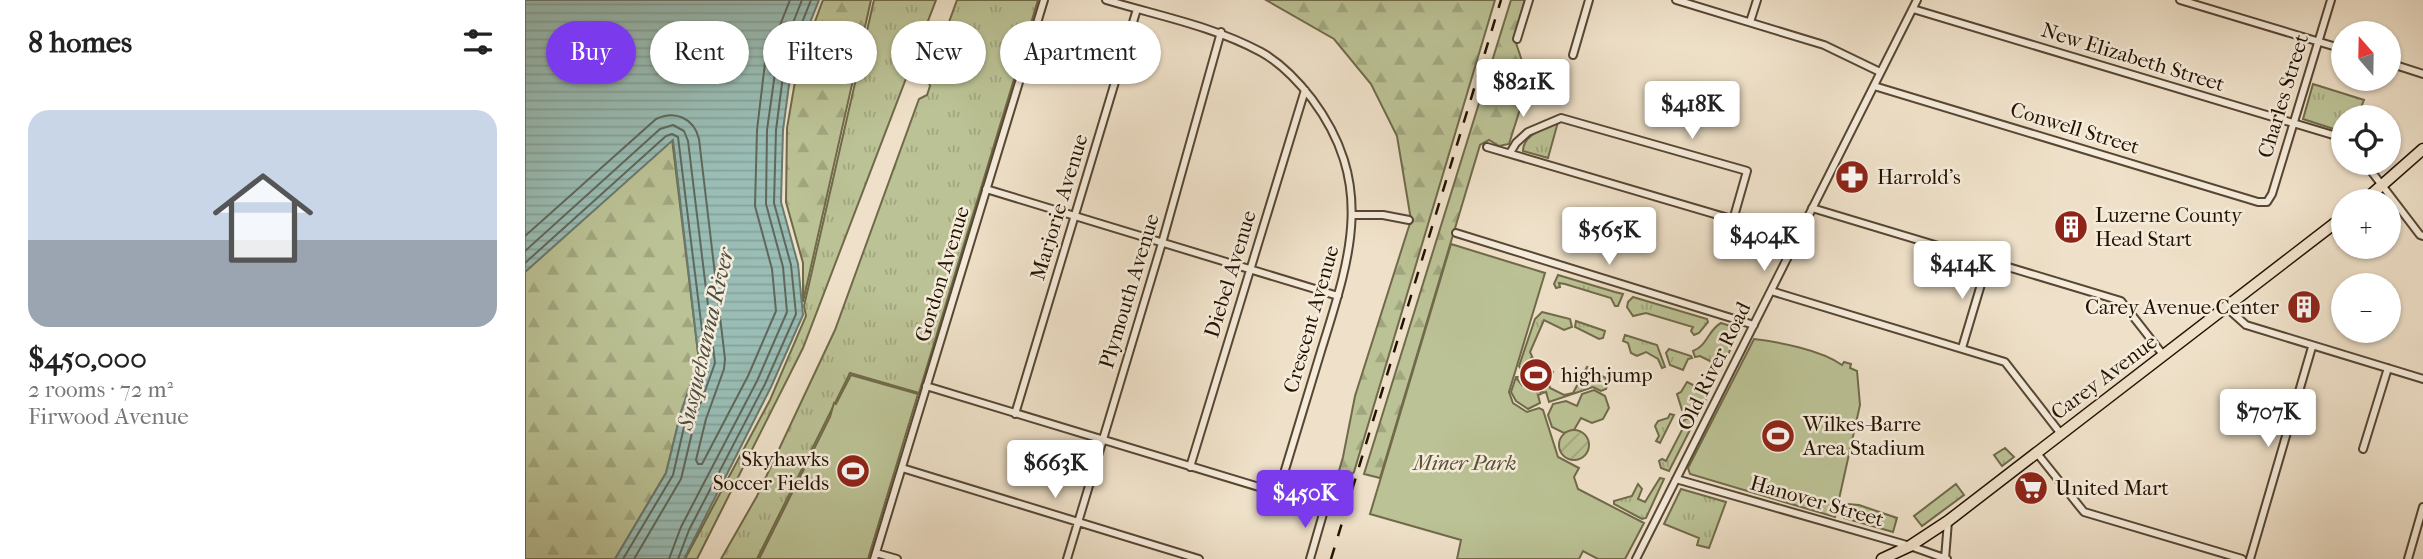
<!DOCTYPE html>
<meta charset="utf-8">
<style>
:root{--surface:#fff;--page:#f2f2f2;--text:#222;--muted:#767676;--accent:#7c3aed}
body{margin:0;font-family:"IM FELL French Canon",serif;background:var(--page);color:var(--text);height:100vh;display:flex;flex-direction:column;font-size:26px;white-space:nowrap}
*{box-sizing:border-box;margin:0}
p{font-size:23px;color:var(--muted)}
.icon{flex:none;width:38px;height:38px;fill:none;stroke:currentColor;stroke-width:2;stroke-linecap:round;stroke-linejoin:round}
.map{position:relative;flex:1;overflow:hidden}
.panel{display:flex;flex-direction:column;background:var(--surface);width:525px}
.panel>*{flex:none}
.hud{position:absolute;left:21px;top:21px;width:665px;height:63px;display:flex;gap:14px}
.needle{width:46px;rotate:340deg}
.controls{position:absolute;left:1806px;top:21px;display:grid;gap:14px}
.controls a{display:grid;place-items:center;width:70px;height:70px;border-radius:50%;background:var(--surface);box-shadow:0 2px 5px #0004;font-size:35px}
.price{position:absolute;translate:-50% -60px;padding:0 16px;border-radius:7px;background:#fff;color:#222;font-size:23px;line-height:46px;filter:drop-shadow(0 2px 4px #0008)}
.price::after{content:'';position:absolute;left:50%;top:42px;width:21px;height:16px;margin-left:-10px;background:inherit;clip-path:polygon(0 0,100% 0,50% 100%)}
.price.on{background:var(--accent);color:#fff}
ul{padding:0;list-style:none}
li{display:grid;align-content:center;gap:14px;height:371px;padding:0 28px}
li span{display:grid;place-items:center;height:217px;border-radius:21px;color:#555}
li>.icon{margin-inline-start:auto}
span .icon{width:126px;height:126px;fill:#fffc;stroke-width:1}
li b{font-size:30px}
h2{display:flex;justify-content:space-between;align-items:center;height:84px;padding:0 28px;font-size:30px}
.chip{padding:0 24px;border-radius:32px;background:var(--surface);box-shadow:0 2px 5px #0004;font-size:24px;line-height:63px}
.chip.on{background:var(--accent);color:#fff}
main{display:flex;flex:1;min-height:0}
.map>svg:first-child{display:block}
</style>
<main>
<section class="panel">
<h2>8 homes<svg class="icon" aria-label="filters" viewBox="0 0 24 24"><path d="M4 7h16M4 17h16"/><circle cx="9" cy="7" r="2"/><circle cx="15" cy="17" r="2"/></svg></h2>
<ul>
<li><span style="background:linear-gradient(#c9d6e8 60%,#9aa5b1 0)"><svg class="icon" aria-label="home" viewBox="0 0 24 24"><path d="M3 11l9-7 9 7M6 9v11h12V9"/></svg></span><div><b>$450,000</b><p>2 rooms · 72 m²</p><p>Firwood Avenue</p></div></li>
</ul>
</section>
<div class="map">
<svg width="1898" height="559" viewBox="0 0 1898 559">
<defs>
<pattern id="grass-tufts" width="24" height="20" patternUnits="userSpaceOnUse" patternTransform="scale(1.75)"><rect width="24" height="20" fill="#bbc295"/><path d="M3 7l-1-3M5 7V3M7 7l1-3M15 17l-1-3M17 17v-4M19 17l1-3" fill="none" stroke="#a1a67f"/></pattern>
<pattern id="forest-firs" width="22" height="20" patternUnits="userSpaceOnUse" patternTransform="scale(1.75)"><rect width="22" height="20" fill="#bbc295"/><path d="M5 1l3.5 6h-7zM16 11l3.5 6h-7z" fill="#a1a67f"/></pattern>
<pattern id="garden-furrows" width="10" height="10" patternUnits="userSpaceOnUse" patternTransform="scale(1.75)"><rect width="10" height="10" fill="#bbc295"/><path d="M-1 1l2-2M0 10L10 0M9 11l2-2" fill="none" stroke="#a1a67f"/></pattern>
<pattern id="water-rules" width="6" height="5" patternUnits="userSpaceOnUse" patternTransform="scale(1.75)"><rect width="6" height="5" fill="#9abeb6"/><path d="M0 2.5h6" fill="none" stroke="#85a29b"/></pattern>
</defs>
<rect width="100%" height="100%" fill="#efe1c9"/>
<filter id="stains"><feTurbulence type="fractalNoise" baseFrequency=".00286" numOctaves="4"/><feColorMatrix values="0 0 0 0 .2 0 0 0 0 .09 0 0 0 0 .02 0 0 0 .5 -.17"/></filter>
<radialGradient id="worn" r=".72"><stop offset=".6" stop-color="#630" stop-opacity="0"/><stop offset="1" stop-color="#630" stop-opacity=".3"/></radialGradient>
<path fill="url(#grass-tufts)" stroke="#706a4a" stroke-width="2" d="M349,0H411L278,348L172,559H160L245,400L281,316L279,306Z
M432,0H513L394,393L325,373L232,559H196L232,496L310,330L394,99L402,95L405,86L403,80Z
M1788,84L1839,100L1832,117H1818V132L1778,119Z
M1033,122L1023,158L998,151C998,134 1020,129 1033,122Z
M1033,275L1090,292L1098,294L1093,306H1090L1086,298L1040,284L1034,283L1035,287L1031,288L1029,284Z
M1108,297L1182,319L1183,322L1174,333L1169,335L1166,331L1168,327L1121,313L1108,316L1102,307L1103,302Z
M1017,312L1045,319L1047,327L1039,330L1019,320L1005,352L1010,363L1028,372L1023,381L1025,388L1039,395L1048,393L1062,367L1084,380L1081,389L1076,391L1068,387L1024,402L1021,392L1018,393L1006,357L1016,394L1013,395L1015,403L1003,409L991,401L986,392L991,377H993L992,379L997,385L1003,380L994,366L1010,319Z
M1051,321L1080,331L1078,338L1074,339L1050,327Z
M1196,323L1215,329L1200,361L1187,365L1185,361L1175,356L1170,357L1168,351C1183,345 1183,330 1196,323Z
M1100,335L1132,345L1140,367L1137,368L1133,359L1121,352L1112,356L1106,353L1103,343L1098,341Z
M1144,349L1166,356L1167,358L1163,359L1158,370L1145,365L1141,353Z
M1162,382L1172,387L1176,386L1181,399L1174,413L1163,409L1157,410L1152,394L1156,392Z
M1145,414L1149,415L1135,443L1131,441L1134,436L1130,426L1133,421L1143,418Z
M1168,416L1169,422L1144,471L1136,468L1134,461L1137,459L1141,461L1157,430V422L1161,419H1167Z
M1480,448L1489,457L1477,466L1469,455Z
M1135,478L1139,479L1121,518L1117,519L1089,504V501L1107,496L1113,484L1117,489L1113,499L1120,502Z
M1431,484L1439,495L1397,526L1389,516Z
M1156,489L1201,502L1184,548L1172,545L1174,538L1139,524Z
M1322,504L1334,505L1372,518L1368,532L1319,518L1317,515Z"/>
<path fill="url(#forest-firs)" stroke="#706a4a" stroke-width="2" d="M298,0H346L278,302V263L261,202L262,128L272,70Z
M741,0H970L829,472L823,479L813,500L806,498L818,457L830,396L886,220L872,136L846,84L809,39Z
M986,0H1000L989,37L999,67L985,102L996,106L984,144L974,146L964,140L955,145L855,478L839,474Z
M147,139L174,361L156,412L141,473L90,559H0V272Z"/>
<path fill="#bbc295" stroke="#706a4a" stroke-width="2" d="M926,244L1020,273L984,392L988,403L1002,412L1014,408L1018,410L1033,457L1054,468L1049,477L1053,489L1119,523L1100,559H1073L1058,551L1054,559H932L936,540L845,514Z
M1229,339C1254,342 1296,350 1317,365L1319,362L1326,364L1325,368L1332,371L1335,405L1310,517L1165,474L1163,468Z
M326,375L393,394L343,559H234L305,417L309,403L311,404Z
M1069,390L1080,396L1084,408L1078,419L1067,423L1056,418L1049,430L1039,433L1027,427L1023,415L1028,404L1041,401L1052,406L1057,394Z"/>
<path fill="url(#garden-furrows)" stroke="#706a4a" stroke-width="2" d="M1034 445a15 15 0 1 1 30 0a15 15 0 1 1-30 0Z"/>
<path fill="url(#water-rules)" stroke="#6b796d" stroke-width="2" d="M0,0H294L266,70L258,130L256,202L273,264L278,315L246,387L159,559H90L141,473L156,412L174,361L148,140L0,272Z"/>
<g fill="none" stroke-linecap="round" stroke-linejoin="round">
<path stroke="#5f685b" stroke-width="2" d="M0,236L131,119C150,110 169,118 174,139L200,359L199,369L181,419L171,460L173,464H177L223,376L251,311L247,269L230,206L232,130L240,63L265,0
M0,251L135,129L148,125L159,131L163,141L190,363L171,416L156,479L109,559
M0,263L141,136L147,134L153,137L181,362L162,414L148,475L98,559
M144,559L156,527L232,381L262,312L258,267L241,204L242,130L251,66L277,0
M153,559L164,530L240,384L271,314L266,265L249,203L251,130L259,68L286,0"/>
<g stroke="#574632" stroke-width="10">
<path id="minor" d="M581,0C634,16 688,26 736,52C756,63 773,81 787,99C851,185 825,258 796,351C782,398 767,446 753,493
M1151,0L1299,45L1355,72
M1655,0L1818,49
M1388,9L1818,138
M1225,22L1232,0
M992,39L1004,0
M1048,55L1064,0
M1864,63L1898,74
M1349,86L1733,202H1742L1747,194L1806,0
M962,147L1271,238
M985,153L991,143L1003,132L1036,118L1222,171L1208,220
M1840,163L1895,235L1898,236
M461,189L813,296
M1287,208L1596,301L1639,356
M828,215H858L884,220
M931,233L1229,325
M1246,291L1480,362L1536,434
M1701,307L1721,325L1898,379
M1437,348L1463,261
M401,386L800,507L785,559
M490,414L612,9
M1838,449L1863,368
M1511,452L1559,512L1717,559
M665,467L780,90
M377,468L674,559
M1151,479L1385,546L1422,559
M351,553L372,559
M349,559L519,0
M542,559L637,243L696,32
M1111,559L1392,0
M1420,559L1423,521
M1725,559L1787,347
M1883,559L1898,507"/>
</g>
<g stroke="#241200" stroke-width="13">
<path id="primary" d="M1839,201L1898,149
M1357,559L1385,546L1423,521L1818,217"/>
</g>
<use href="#minor" stroke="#f5ecdc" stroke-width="6"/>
<use href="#primary" stroke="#efe1c9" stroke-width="10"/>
<path stroke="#241200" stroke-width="2.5" stroke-dasharray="12 12" stroke-linecap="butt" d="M806,559L976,0"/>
</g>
<defs>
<g id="pharmacy-disc" transform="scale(1.75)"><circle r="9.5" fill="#8f2418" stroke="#f5ecdc"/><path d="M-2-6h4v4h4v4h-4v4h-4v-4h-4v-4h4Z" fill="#fff"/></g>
<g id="building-disc" transform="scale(1.75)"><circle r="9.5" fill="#8f2418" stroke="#f5ecdc"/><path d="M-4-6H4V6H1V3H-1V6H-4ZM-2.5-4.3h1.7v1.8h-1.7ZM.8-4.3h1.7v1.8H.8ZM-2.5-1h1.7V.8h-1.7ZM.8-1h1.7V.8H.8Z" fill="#fff"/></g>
<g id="stadium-disc" transform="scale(1.75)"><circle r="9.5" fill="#8f2418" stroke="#f5ecdc"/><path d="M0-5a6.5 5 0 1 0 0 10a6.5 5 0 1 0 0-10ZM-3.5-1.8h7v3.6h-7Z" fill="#fff"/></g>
<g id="supermarket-disc" transform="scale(1.75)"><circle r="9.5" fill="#8f2418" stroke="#f5ecdc"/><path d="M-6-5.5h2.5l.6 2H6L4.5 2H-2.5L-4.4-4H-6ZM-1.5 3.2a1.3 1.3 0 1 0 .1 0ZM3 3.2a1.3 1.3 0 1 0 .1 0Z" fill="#fff"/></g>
</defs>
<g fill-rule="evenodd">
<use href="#pharmacy-disc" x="1327" y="177"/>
<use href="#building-disc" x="1546" y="227"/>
<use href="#building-disc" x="1779" y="307"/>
<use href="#stadium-disc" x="1011" y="375"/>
<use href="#stadium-disc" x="1253" y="436"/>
<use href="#stadium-disc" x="328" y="471"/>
<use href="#supermarket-disc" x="1506" y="488"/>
</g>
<g text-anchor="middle" stroke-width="5" stroke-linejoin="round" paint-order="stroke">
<g font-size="21" fill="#241200" stroke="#f5ecdc">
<text transform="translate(1608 57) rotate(17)" y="7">New Elizabeth Street</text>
<text transform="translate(1758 96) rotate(-73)" y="7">Charles Street</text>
<text transform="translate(1550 128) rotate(17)" y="7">Conwell Street</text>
<text transform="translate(534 207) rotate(-73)" y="7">Marjorie Avenue</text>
<text transform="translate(417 274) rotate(-73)" y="7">Gordon Avenue</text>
<text transform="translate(705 274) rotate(-73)" y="7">Diebel Avenue</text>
<text transform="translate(604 291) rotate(-73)" y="7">Plymouth Avenue</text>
<text transform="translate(786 319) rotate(-74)" y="7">Crescent Avenue</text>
<text transform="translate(1189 366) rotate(-64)" y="7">Old River Road</text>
<text transform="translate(1579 377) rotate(-37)" y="7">Carey Avenue</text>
<text transform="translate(1292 501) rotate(16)" y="7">Hanover Street</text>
</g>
<g font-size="21" fill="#241200" stroke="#f5ecdc" text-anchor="start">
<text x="1352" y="184">Harrold's</text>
<text x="1570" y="222">Luzerne County<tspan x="1570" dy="24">Head Start</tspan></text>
<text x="1754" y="314" text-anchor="end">Carey Avenue Center</text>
<text x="1036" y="382">high jump</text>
<text x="1278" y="431">Wilkes-Barre<tspan x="1278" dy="24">Area Stadium</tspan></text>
<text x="304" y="466" text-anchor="end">Skyhawks<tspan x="304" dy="24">Soccer Fields</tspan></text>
<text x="1530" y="495">United Mart</text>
</g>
<g font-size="21" font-style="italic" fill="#595034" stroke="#f5ecdc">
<text x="940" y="470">Miner Park</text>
</g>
<g font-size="23" font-style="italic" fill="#4d4e40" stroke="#f5ecdc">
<text transform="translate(180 339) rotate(-77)" y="8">Susquehanna River</text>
</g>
</g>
<rect width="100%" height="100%" filter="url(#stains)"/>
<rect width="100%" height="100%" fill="url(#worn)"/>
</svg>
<div class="controls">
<a><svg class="needle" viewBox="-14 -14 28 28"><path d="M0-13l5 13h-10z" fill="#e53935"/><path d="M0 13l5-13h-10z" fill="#767676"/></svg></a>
<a><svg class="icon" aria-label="locate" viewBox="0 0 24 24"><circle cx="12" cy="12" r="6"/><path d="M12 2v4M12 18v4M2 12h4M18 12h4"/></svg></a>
<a>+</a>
<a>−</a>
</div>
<b class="price" style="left:998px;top:119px">$821K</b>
<b class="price" style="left:1167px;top:141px">$418K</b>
<b class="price" style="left:1084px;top:267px">$565K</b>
<b class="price" style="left:1239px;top:273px">$404K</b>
<b class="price" style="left:1437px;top:301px">$414K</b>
<b class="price" style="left:1743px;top:449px">$707K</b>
<b class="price" style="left:530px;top:500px">$663K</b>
<b class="price on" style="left:780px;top:530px">$450K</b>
<div class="hud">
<a class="chip on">Buy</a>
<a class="chip">Rent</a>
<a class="chip">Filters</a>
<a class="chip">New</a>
<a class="chip">Apartment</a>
</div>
</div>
</main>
